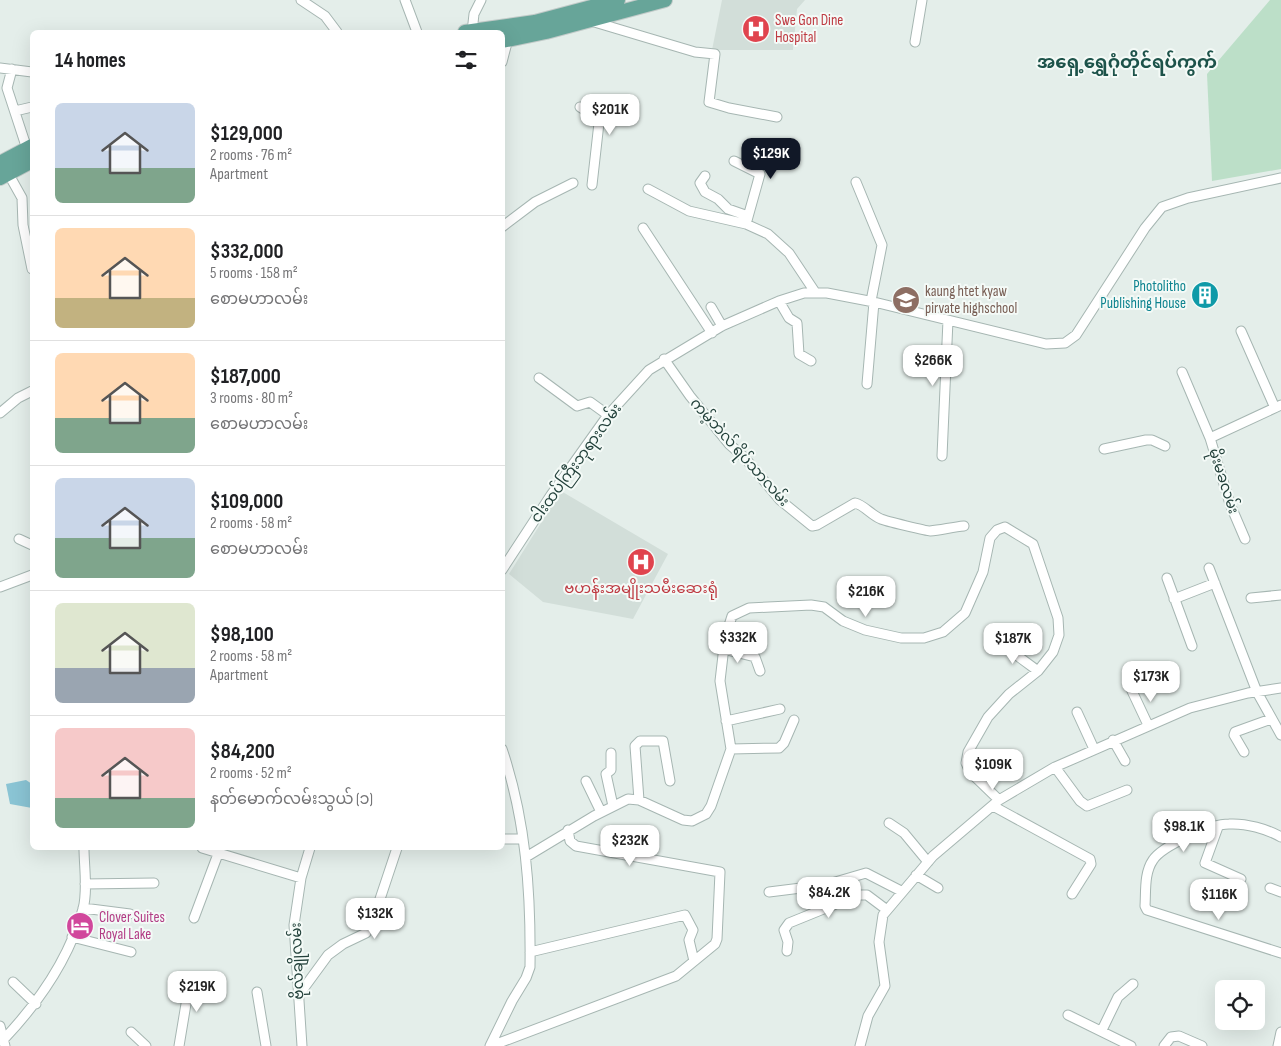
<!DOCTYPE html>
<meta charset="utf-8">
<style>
:root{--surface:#fff;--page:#f2f2f2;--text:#202124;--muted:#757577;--line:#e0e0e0;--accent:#111827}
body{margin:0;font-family:"Sofia Sans Condensed","Noto Sans Myanmar",sans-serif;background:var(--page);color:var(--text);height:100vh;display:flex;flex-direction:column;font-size:19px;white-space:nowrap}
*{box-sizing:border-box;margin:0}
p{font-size:16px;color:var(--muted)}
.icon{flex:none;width:28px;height:28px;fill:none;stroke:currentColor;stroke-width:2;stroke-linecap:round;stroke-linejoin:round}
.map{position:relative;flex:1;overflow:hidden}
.panel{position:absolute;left:30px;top:30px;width:475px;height:820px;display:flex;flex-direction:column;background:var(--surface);border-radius:8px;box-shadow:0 5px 20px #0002}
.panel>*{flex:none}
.tools{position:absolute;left:1215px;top:980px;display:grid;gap:10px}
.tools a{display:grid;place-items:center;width:50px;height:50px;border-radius:8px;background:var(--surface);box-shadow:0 5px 20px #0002;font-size:25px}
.price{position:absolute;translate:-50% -42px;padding:0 11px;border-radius:10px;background:#fff;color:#222;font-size:16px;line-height:32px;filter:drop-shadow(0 1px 2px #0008)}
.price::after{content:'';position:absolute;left:50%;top:30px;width:15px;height:11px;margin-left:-8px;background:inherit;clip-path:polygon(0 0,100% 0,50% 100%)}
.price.on{background:var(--accent);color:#fff}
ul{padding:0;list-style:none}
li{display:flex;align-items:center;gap:15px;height:125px;padding:0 25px}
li+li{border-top:1px solid var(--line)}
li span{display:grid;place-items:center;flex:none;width:140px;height:100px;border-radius:8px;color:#555}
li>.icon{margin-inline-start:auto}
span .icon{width:60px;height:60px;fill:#fffc;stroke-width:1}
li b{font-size:21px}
h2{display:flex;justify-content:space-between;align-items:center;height:60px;padding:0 25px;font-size:21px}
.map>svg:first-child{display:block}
</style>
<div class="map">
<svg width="1281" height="1046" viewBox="0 0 1281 1046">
<rect width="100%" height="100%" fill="#e4eeea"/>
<path fill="#d2ded9" d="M722,0H805L797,9L793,50H712Z
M561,491L668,554L633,619L543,602L509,574Z"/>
<path fill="#bcdfc8" d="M1270,0H1281V169L1212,181L1207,74Z"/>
<path fill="#8ac4d4" d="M26,780L32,784V808L10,804L6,784Z"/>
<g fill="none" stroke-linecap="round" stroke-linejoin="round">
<g stroke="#a6b6b2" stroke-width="11">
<path id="minor" d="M301,0L325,16L337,32
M405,0L417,32
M591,21L695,52L715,54L709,102L729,108L777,117
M472,32L474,14L481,0
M915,42L922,0
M502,62L509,35
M0,68L32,72
M12,69L7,88L28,152
M580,107L596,117L599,123L592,185
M15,111L32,107
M734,161L760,174L746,224
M8,173L22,198L23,225L32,269
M705,176L700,183L705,192L718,199L728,209L748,216
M856,182L882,245L871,301
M648,189L689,211L746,224L768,234L789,253L815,292
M502,227L535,202L573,183
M643,228L712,333
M779,301L789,318L797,323L799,354L811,361
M711,307L722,326
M1241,331L1275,408
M664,359L690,396L729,444L745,458L780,500L812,526L817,525L855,503C864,505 871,515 881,519C885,521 927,531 930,531C941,530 953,527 964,526
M1182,372L1210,438L1230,504L1245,539
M539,378L577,406L590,402L608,415
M867,384L874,302
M0,413L18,398L32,391
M1210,438L1281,405
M1104,449L1146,440H1152L1165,446
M942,456L948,320
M19,539L32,545
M1209,568L1257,692L1281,735
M502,570L551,495L608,415L649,370L722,326L779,301L804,293H827L874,302L1046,344L1065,343L1076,335L1145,228L1162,207L1188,198L1281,178
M1167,578L1192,646
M0,587L32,575
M1251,598L1281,595
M1174,599L1215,583
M1000,643L1038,671
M723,649L755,657L760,671
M1132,691L1148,725
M1077,712L1094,749
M726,721L780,709
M1113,740L1125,761
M731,749L779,748L784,743L794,720
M1244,752L1234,735L1235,732L1271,719
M611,753V770L606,774L613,806
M1055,767L1080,801L1087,806L1127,790
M586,781L601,812
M639,800L635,746L640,741H663L670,781
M993,806L1090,859L1091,864L1072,894
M889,823L904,833L928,862
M1218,827L1205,863L1241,879
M1281,837C1267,829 1246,823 1229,824C1211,824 1162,846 1153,860C1144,873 1146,891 1145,906L1147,910L1281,953
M502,839H523
M202,848L301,878
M526,857L594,816L628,799L639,800L683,820L692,821L706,814L711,806L731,749L720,681L725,638L732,616L749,608L811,605L824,607L843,621L865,630L901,638H924L943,632L965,613L983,572L990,538L997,530L1005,527L1033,544L1058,618L1059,635L1053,652L1038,671L1009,694L988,717L968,752L966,763L970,772L999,800
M916,875L938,888
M85,884L154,883
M1270,888L1281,892
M769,892L825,885L866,873L901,891
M83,908L130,914
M194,918L218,854V848
M72,937L131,952
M787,951L788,942L784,930L789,923L858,895H867L887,910
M530,952L685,915L693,930L689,940L694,961
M13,982L36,1004
M257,992L266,1046
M298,996L328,955L343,944L366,933L379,902L397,848
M1068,1015L1131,1046
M0,1026L5,1046
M1102,1030L1118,997L1133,984
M131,1032L146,1046
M4,1039C39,1002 69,959 83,909C88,890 84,867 84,848
M179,1046L187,998L186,979
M302,1046L294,925L301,878L310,848
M490,1046L512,1001L526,978L530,967C531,892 526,820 502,749
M491,1046L676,976L715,944L717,939L720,872L576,846L570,841L568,830
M860,1046L868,1016L885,986L879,942L883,915L933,856L999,800L1055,767L1190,708L1248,693L1281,688
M1164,1046L1171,1037L1179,1036L1202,1046
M1278,1046L1281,1032"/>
</g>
<g stroke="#c1cac8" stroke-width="16">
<path id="primary" d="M465,32L535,22L618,0
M502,41L546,32L665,0
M0,163L32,146
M0,178L32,161"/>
</g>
<use href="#minor" stroke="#fff" stroke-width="9"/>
<use href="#primary" stroke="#67a599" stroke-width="14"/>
</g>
<defs>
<g id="hospital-disc" transform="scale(1.4375)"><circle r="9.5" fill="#e0444e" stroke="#f4faf7"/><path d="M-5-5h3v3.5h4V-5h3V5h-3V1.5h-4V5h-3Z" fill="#fff"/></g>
<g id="building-disc" transform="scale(1.4375)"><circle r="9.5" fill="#0f9aa8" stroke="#f4faf7"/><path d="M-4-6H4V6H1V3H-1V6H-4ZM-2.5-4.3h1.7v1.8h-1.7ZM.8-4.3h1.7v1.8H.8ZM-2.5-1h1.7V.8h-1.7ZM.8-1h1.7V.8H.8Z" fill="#fff"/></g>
<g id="school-disc" transform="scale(1.4375)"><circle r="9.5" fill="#8d6e63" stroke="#f4faf7"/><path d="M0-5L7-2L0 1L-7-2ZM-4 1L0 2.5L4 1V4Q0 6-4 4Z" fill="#fff"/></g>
<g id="hotel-disc" transform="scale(1.4375)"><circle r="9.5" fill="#d1479c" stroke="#f4faf7"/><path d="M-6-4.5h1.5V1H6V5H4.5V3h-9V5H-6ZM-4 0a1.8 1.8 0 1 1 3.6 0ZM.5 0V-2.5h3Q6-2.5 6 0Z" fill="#fff"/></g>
</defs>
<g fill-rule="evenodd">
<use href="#hospital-disc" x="756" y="29"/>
<use href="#building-disc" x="1205" y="295"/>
<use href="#school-disc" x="906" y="300"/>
<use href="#hospital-disc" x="641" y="562"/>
<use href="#hotel-disc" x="80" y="926"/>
</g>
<g text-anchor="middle" stroke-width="4" stroke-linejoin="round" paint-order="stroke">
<g font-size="15" fill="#be3a42" stroke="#f4faf7" text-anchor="start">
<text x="775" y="25">Swe Gon Dine<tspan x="775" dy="17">Hospital</tspan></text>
<text x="641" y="593" text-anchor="middle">ဗဟန်းအမျိုးသမီးဆေးရုံ</text>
</g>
<g font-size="15" fill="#0d838f" stroke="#f4faf7" text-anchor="end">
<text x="1186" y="291">Photolitho<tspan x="1186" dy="17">Publishing House</tspan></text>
</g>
<g font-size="15" fill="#785e54" stroke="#f4faf7" text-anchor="start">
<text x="925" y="296">kaung htet kyaw<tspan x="925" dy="17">pirvate highschool</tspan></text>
</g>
<g font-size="15" fill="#22403a" stroke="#f4faf7">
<text transform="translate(740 452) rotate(48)" y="5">ကမ့်ဘဲလ် ရိပ်သာလမ်း</text>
<text transform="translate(576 463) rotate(-54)" y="5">ငါးထပ်ကြီးဘုရားလမ်း</text>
<text transform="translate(1224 481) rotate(72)" y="5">မိုးမခလမ်း</text>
<text transform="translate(297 961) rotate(-92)" y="5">ဗိုလ်ချိုလမ်း</text>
</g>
<g font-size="15" fill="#b23c85" stroke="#f4faf7" text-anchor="start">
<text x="99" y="922">Clover Suites<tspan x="99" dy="17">Royal Lake</tspan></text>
</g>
<g font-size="18" font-weight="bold" fill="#1d534a" stroke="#f4faf7">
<text x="1127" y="68">အရှေ့ရွှေဂုံတိုင်ရပ်ကွက်</text>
</g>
</g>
</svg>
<div class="tools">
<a><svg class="icon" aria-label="locate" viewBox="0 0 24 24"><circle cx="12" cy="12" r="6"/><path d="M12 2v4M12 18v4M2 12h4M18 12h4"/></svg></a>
</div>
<b class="price" style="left:610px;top:136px">$201K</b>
<b class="price on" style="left:771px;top:180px">$129K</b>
<b class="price" style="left:933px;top:387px">$266K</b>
<b class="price" style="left:866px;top:618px">$216K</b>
<b class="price" style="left:738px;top:664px">$332K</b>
<b class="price" style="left:1013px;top:665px">$187K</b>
<b class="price" style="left:1151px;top:703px">$173K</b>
<b class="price" style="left:993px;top:791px">$109K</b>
<b class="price" style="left:1184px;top:853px">$98.1K</b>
<b class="price" style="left:630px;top:867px">$232K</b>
<b class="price" style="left:829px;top:919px">$84.2K</b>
<b class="price" style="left:1219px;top:921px">$116K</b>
<b class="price" style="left:375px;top:940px">$132K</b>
<b class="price" style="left:197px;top:1013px">$219K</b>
<section class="panel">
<h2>14 homes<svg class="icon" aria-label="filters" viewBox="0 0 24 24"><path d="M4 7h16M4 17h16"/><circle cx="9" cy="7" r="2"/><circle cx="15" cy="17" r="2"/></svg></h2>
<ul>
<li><span style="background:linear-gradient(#c9d6e8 65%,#7fa58c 0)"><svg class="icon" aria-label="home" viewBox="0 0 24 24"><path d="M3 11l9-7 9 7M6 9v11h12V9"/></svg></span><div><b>$129,000</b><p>2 rooms · 76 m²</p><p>Apartment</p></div></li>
<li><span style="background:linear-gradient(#ffd9b3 70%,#c2b280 0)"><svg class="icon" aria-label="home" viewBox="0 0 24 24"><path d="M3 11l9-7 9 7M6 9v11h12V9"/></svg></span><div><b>$332,000</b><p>5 rooms · 158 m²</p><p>စောမဟာလမ်း</p></div></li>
<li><span style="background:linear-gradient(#ffd9b3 65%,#7fa58c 0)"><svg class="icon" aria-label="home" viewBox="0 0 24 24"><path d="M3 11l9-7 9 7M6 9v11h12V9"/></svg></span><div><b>$187,000</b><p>3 rooms · 80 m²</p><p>စောမဟာလမ်း</p></div></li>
<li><span style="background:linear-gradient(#c9d6e8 60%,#7fa58c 0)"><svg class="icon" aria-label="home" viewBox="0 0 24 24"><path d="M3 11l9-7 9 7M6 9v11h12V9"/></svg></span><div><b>$109,000</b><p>2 rooms · 58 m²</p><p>စောမဟာလမ်း</p></div></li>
<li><span style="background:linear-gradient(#dfe7d0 65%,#9aa5b1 0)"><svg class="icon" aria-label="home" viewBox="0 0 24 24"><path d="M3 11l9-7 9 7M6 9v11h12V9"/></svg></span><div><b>$98,100</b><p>2 rooms · 58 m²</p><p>Apartment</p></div></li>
<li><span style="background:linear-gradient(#f6c9c9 70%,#7fa58c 0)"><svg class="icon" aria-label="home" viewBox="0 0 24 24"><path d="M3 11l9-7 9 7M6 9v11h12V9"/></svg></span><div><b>$84,200</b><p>2 rooms · 52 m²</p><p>နတ်မောက်လမ်းသွယ် (၁)</p></div></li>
</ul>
</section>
</div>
